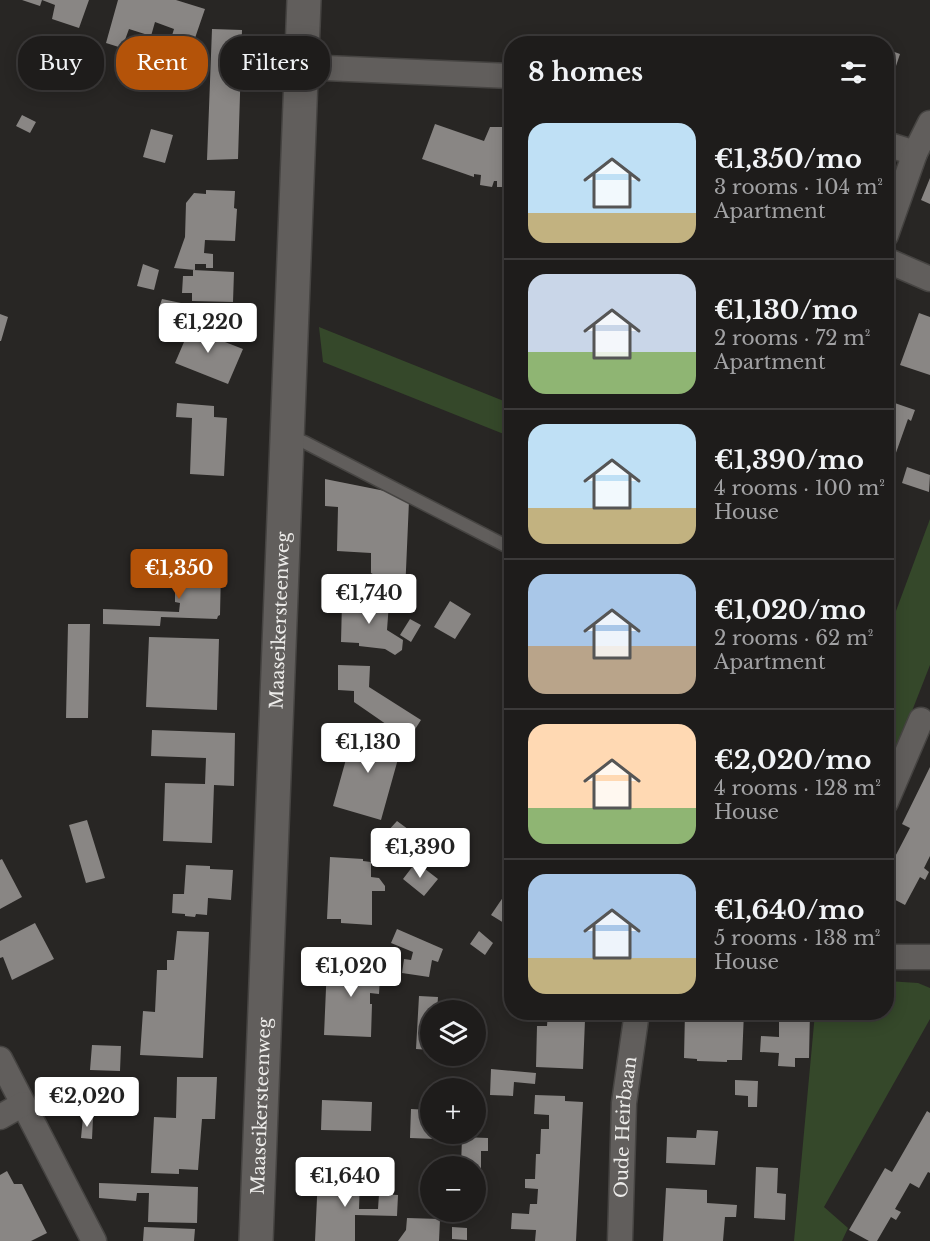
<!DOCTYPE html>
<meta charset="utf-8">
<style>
:root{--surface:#1e1c1b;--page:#262524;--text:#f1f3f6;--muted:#a1a1a3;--line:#3c3a3a;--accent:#b45309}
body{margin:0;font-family:"Libre Baskerville",serif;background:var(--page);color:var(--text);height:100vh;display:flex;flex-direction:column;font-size:22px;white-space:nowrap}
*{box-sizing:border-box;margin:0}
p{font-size:20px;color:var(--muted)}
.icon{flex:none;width:33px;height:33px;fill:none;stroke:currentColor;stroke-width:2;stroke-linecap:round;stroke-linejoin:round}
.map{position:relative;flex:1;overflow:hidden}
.details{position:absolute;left:504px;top:36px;width:390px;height:984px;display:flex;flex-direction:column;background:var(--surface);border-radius:24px;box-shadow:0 3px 15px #0003,0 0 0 2px var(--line)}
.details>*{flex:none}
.banner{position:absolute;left:18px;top:36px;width:396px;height:54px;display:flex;gap:12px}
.buttons{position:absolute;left:420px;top:1000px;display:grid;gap:12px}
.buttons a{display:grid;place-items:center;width:66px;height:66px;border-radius:50%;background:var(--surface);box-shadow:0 3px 15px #0003,0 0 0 2px var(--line);font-size:30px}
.price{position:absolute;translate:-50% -51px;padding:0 14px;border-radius:6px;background:#fff;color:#222;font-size:20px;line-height:39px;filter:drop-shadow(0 2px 3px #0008)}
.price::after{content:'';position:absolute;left:50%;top:36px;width:18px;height:14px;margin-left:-9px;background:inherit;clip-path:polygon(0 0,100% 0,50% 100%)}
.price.current{background:var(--accent);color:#fff}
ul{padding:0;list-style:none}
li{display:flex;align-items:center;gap:18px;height:150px;padding:0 24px}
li+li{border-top:2px solid var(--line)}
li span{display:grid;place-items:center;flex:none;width:168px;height:120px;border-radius:18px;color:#555}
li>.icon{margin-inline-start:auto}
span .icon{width:72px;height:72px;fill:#fffc;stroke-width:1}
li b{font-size:26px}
h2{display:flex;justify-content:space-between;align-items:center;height:72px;padding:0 24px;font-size:26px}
.pill{padding:0 21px;border-radius:24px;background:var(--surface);box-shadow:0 3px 15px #0003,0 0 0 2px var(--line);font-size:21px;line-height:54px}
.pill.current{background:var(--accent);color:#fff}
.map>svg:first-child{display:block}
</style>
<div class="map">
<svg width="930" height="1241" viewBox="0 0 930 1241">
<rect width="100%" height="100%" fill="#282624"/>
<path fill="#35482a" d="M319,327L511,404V437L323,362Z
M930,519V665L887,775L886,638Z
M887,981L918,983L930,988V1019L824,1207L848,1228L842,1241H794L815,1013L886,1012Z"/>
<path fill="#898684" d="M22,0H42L40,6Z
M42,0H89L79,28L52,19L55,5Z
M118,0H176L205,9L185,67L145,54L151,36L170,42L174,29L155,22L151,36L129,29L122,48L106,43Z
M212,29L242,30L238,159L207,160Z
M886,49L900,54L887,93H886Z
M22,115L36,122L30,133L16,126Z
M435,124L484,141L490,127H512V187H497V181H494L492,187L480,185L481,175L474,174V177L422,159Z
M151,129L173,135L165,163L143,157Z
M930,178V204L921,200Z
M206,190L235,191L234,208L237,209L235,241L205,240L204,253L213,254V268H206V264H195V270L174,268L185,237L186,203L194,193L206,194Z
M143,264L159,270L154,290L137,286Z
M193,270L234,272L233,302L192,301V293H182L183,276H193Z
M162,299L181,303L179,314L159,308Z
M919,313L930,317V375L900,365Z
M0,314L8,317L1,341H0Z
M193,321L210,328L207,335L243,349L228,384L175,363Z
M886,400L915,410L911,421L908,419L892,464L886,462Z
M177,403L214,406V417L227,418L224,476L190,474L192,418L176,417Z
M907,467L930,475L929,492L902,483Z
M325,479L385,491V488L409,501L405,593L371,573V553L337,551L338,507L325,506Z
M178,568L221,570L220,615L218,616L217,619L161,617L160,626L103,624V609L179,612L180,603L175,602V589L162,581V578L177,579Z
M373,594L389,603L387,630L403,640L402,650L395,655L385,649L359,646V643L341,642L342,602H358V597L372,598Z
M450,601L471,614L455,639L434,627Z
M410,619L421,625L411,642L400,635Z
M68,624H90L88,718H66Z
M149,637L219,639L217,710L146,707Z
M338,665L370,666L369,687L421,720L410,737L397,729L396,731L354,702V691L338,690Z
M355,727L403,741L381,820L333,806Z
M152,730L235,733L234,786L214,785L212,843L163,841L165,783L205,784L206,758L151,756Z
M930,767V856L924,868L929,872L925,880L920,877L905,905L886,895V874L910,828L902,824Z
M87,820L105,878L86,883L69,825Z
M397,821L416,835L406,847L387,832Z
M330,857L363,859V861L371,862V877L379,878L385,886V891H372V925L341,923V919H327Z
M2,859L22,897L0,909V860Z
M416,862L438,879L424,896L403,879Z
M186,865L210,866V869L233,870L231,900L208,898L207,915L196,914L195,917L185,916V914L172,913L173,894H184Z
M512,884V928L491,915Z
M35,923L54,959L12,980L3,957L0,958V941Z
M397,929L443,949L438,962L432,960L429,977L402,973L404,959L411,960L413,952L391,943Z
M177,931L209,932L203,1058L140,1055L143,1011L155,1012L157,970H167V960H174Z
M479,931L493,943L485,955L470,944Z
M341,961H381L379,994L370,993V1004H372L371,1037L324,1035L327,965H341Z
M419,996L438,997L437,1011H430V1050L416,1049Z
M548,1012H579V1020H585L583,1069L536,1067L537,1026H547Z
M685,1012H744L742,1060H727V1062L697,1061V1059L684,1058Z
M779,1012H810L809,1058H795V1067L778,1066L779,1053L760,1052L761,1036L779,1037Z
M92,1045L121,1046L120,1071L90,1070Z
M491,1069L536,1073L535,1084L514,1082L513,1096L490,1095Z
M177,1077H217L215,1119H202L198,1170L179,1169V1174L151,1173L154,1117L176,1118Z
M735,1080L758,1081L757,1107H748V1096L735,1095Z
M535,1095L565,1096V1101L583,1102L576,1241H535L536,1230L511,1229L512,1213L529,1214L530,1204H537L538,1189L525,1188V1179H535L536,1154H540L541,1129H549V1115L534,1114Z
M322,1100L372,1102L371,1131L321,1130Z
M411,1109L430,1110V1134H436V1139L410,1138Z
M927,1111L930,1113V1173L928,1172L919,1188L910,1183L895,1209L901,1212L896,1220L891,1217L877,1241H869L849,1230L885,1168L892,1172Z
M83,1117L93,1118L92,1139L81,1138Z
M697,1130L718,1131L715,1165L666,1163L667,1137L696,1138Z
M462,1137L488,1138V1151H481V1177H485L484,1189H476V1167H461Z
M756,1167L778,1168L777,1193L786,1194L785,1220L754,1218Z
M7,1171L14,1184H22L47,1233L31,1241H0V1175Z
M318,1176L360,1178L359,1209H378L379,1194L398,1195L397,1216L355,1215V1241H315Z
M99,1183L198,1187L197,1223L148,1222L149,1193H137L136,1201L99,1198Z
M666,1188L707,1190V1203L737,1205L736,1217H725L723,1241H663Z
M407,1218L440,1219L439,1241H398L406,1230Z
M144,1227L195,1229L194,1241H143Z
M452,1227L467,1228V1240L452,1239Z"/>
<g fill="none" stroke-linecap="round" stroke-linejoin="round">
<g stroke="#464442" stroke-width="15">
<path id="lane" d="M288,436L304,442L512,549"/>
</g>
<g stroke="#464442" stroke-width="27">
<g id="street">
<path d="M302,67L512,76"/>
<path d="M886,144L915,153"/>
<path d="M886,235L915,153L930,123"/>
<path d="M886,260L930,279"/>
<path d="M886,802L921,720"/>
<path d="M886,957H930"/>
<path d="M0,1059L94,1241"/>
<path d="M0,1117L23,1104"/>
<path id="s1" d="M620,1241L624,1103L637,1012"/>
</g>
</g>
<g stroke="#464442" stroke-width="36">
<g id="secondary">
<path id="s2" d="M256,1241L304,0"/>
</g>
</g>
<use href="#lane" stroke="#615e5c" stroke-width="12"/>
<use href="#street" stroke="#615e5c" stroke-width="24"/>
<use href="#secondary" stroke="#615e5c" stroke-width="33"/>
</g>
<g text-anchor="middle" stroke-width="4.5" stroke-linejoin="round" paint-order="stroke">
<g font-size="18" fill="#ecebe9" stroke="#100f0f">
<text dy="6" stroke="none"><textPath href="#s2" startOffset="621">Maaseikersteenweg</textPath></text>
<text dy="6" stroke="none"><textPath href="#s2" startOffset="135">Maaseikersteenweg</textPath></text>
<text dy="6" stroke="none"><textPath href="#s1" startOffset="114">Oude Heirbaan</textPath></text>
</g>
</g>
</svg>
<div class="buttons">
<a><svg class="icon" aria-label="layers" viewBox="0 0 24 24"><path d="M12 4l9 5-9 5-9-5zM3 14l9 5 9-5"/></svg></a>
<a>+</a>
<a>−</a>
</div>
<b class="price" style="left:208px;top:354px">€1,220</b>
<b class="price current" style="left:179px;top:600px">€1,350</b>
<b class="price" style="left:369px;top:625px">€1,740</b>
<b class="price" style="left:368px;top:774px">€1,130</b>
<b class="price" style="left:420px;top:879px">€1,390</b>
<b class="price" style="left:351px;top:998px">€1,020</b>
<b class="price" style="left:87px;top:1128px">€2,020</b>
<b class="price" style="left:345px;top:1208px">€1,640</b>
<div class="banner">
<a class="pill">Buy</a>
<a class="pill current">Rent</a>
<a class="pill">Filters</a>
</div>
<section class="details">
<h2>8 homes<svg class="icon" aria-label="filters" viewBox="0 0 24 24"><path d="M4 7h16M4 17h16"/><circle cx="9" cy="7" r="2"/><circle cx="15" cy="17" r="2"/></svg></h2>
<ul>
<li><span style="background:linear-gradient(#bfe0f5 75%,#c2b280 0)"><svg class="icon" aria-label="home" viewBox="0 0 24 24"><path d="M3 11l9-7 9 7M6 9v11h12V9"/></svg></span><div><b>€1,350/mo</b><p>3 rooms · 104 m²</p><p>Apartment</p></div></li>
<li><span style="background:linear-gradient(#c9d6e8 65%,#8fb573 0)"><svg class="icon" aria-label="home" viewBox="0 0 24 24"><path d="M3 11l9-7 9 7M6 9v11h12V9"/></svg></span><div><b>€1,130/mo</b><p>2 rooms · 72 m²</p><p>Apartment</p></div></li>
<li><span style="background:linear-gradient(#bfe0f5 70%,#c2b280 0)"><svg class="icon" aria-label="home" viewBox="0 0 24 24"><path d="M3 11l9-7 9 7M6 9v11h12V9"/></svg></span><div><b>€1,390/mo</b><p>4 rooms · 100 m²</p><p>House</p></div></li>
<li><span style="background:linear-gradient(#a9c7e8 60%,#b9a48a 0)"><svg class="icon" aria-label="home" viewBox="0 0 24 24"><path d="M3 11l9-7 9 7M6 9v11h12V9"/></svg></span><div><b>€1,020/mo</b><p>2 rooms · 62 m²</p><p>Apartment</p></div></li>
<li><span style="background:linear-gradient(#ffd9b3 70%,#8fb573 0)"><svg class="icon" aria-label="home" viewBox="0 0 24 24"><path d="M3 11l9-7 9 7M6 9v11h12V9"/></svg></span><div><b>€2,020/mo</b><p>4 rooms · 128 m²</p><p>House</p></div></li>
<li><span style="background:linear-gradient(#a9c7e8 70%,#c2b280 0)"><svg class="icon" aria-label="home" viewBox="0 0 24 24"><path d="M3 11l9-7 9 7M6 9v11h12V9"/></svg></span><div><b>€1,640/mo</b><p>5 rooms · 138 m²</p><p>House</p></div></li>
</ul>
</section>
</div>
